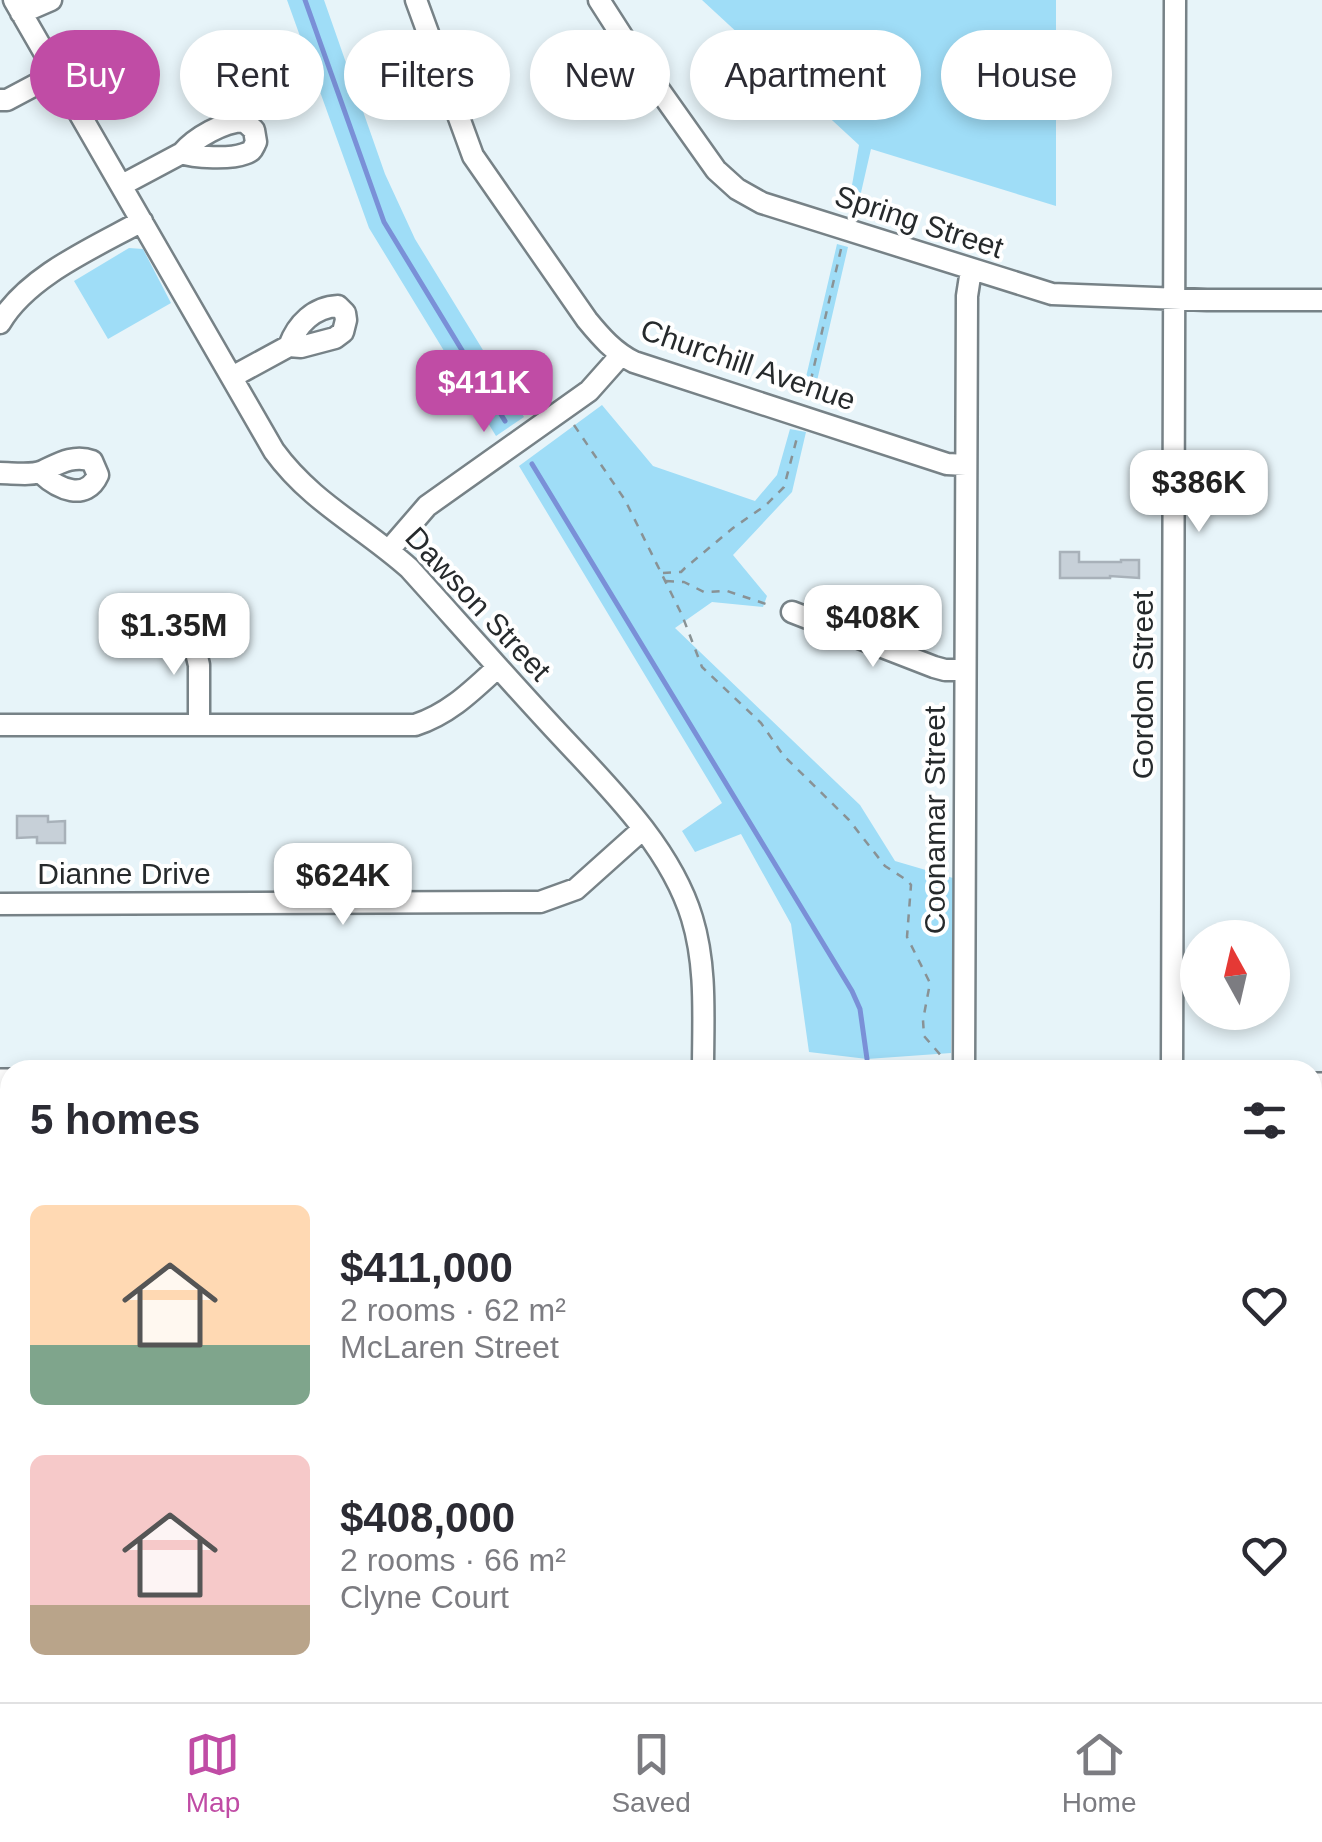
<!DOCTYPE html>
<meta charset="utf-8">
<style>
:root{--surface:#fff;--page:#f7f7f7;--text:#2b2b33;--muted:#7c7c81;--line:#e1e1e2;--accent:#c04ca5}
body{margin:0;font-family:Arial,sans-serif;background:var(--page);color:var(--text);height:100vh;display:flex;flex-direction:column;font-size:38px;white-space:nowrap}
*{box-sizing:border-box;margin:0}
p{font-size:32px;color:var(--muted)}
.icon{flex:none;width:55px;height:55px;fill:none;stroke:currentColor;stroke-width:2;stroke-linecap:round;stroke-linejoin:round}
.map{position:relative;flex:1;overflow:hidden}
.side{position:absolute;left:0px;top:1060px;width:1322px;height:642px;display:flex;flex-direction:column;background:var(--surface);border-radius:30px 30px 0 0;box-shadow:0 5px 15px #0003}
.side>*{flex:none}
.banner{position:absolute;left:30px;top:30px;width:1262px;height:90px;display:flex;gap:20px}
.needle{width:65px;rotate:352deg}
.fabs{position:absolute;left:1180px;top:920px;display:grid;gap:20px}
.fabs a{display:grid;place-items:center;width:110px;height:110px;border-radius:50%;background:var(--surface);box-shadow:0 5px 15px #0003;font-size:50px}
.price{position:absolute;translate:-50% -85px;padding:0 22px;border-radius:20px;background:#fff;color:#222;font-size:32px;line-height:65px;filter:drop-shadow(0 2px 5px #0008)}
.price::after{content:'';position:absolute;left:50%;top:60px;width:30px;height:22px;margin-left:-15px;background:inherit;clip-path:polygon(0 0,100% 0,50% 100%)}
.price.selected{background:var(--accent);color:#fff}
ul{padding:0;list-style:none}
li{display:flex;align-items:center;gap:30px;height:250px;padding:0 30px}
li span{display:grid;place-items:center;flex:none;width:280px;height:200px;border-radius:15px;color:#555}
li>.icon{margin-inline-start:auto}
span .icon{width:120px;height:120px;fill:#fffc;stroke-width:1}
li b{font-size:42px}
h2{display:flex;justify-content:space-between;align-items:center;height:120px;padding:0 30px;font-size:42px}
.tag{padding:0 35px;border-radius:45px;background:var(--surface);box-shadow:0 5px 15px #0003;font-size:35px;line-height:90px}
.tag.selected{background:var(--accent);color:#fff}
.dock{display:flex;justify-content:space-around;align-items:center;height:140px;border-top:2px solid var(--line);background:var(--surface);font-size:28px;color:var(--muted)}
.dock a{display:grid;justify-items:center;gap:5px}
.dock .selected{color:var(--accent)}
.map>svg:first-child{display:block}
</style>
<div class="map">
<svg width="1322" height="1702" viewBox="0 0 1322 1702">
<rect width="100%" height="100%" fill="#e7f4f9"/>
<path fill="#d2e6ef" d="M1312,1139H1322V1702H861L863,1692H1312Z
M0,1142H10V1692L770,1693V1702H0Z"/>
<path fill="#9fddf7" d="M287,0H324L385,174L415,239L524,417L496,436L369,228Z
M702,0H1056V206L871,149L857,210L848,208L859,145Z
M837,244L848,247L814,394L803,390Z
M129,248L143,249L171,303L108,339L74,281Z
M602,405L653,466L755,501L777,475L790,429L806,432L792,492L733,555L767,596L763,607L712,602L675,628L860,805L895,861L953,878L951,1053L867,1059L809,1052L791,924L741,834L695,852L682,831L722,803L519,466Z
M770,1693V1692L863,1693L861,1702H770Z"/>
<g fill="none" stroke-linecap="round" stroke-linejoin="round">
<path stroke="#7a90d7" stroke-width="5" d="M305,0L384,222L505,421
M532,464L852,991L860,1009L867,1059
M809,1702V1692"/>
</g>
<path fill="#c7d0d8" stroke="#a8b1b9" stroke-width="2.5" d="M1060,552H1079V562H1121V560H1139V578L1110,576V578H1060Z
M17,816H48V822L65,821V843H37V837L17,838Z"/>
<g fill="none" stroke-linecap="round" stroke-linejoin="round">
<g stroke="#778287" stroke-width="25">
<path id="minor" d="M14,0L274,451C312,503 362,526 409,568C455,619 501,671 548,722C600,779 669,842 692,918C707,967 703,1019 703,1070
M416,0L473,156L587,320C601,337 614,352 634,362L947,464L966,465
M599,0L631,50L716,170L737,189L762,203L1052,294L1207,300H1322
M21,13L51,0
M0,100H7L56,74
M122,185L182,153C196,137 223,122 244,121L254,130L256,142C252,150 253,151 244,154C232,159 194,158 182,153
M0,323C27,276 95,247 142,221
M232,377L289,346L301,347L335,338L343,332L346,320L345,313L338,306C314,307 297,324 289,346
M0,473C13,473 32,476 43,471C58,464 74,454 92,461L98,475C86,502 58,489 41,473
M389,550L427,506L589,391L621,355
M792,612L934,667L945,670H965
M190,627L199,665V725
M0,725H415C449,714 472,691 498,667
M0,904L540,902L576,889L643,829
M964,1070L967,296L971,270
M1172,1070L1175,0
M0,1371L10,1368
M0,1586H10
M174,1692L175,1702
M213,1701C249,1698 286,1699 322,1697C361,1695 484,1685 514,1702
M681,1702V1692"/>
</g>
<g stroke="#778287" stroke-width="30">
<path id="major" d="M0,1082H10
M1312,1086H1322
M0,1114L10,1113
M1312,1117L1322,1118"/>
</g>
<path stroke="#899295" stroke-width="2.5" stroke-dasharray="8 8" stroke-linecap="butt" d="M807,397L841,249
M574,425L625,500L682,615L702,667L761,723L783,755L849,820L885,866L908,881L911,885L907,937L930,983L923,1020L924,1036L944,1059V1070
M663,573L681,572L685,568L733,528L766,505L784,487L798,434
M666,581L684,582L704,592L727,591L766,604
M804,1702L805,1692"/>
<use href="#minor" stroke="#fff" stroke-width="20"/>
<use href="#major" stroke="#fff" stroke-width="25"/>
</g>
<g text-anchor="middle" stroke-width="8" stroke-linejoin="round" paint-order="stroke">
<g font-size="30" fill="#262a2c" stroke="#fff">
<text transform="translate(919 222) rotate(18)" y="10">Spring Street</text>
<text transform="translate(748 365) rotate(19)" y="10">Churchill Avenue</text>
<text transform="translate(478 604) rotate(47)" y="10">Dawson Street</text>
<text transform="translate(1143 685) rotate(-90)" y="10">Gordon Street</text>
<text transform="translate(935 820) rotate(-90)" y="10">Coonamar Street</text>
<text x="124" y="884">Dianne Drive</text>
</g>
</g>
</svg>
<div class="fabs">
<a><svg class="needle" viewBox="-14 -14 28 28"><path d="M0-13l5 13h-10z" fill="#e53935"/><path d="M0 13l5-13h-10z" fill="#7c7c81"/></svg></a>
</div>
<b class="price selected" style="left:484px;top:435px">$411K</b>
<b class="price" style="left:1199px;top:535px">$386K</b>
<b class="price" style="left:873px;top:670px">$408K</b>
<b class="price" style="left:174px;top:678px">$1.35M</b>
<b class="price" style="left:343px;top:928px">$624K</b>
<div class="banner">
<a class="tag selected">Buy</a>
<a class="tag">Rent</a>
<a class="tag">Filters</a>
<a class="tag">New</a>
<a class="tag">Apartment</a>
<a class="tag">House</a>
</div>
<section class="side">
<h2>5 homes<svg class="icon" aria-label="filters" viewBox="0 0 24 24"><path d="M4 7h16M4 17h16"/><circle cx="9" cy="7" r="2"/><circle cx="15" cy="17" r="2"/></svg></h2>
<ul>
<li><span style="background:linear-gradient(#ffd9b3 70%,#7fa58c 0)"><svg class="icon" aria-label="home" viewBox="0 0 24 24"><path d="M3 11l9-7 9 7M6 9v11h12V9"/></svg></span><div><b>$411,000</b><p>2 rooms · 62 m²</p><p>McLaren Street</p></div><svg class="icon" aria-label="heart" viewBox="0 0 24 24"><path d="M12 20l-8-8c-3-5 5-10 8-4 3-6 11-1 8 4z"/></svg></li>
<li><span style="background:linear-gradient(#f6c9c9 75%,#b9a48a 0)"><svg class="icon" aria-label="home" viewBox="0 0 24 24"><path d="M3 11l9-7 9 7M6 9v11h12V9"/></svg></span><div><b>$408,000</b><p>2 rooms · 66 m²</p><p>Clyne Court</p></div><svg class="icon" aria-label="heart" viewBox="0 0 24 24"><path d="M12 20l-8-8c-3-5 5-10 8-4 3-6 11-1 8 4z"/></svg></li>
</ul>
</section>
</div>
<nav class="dock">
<a class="selected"><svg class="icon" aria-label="map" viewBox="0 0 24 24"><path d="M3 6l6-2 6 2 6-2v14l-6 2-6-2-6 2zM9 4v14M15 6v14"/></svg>Map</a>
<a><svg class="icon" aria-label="saved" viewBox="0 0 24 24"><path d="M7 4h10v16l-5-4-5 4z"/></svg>Saved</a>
<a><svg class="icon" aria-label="home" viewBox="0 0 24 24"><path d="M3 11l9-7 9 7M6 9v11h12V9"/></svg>Home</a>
</nav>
